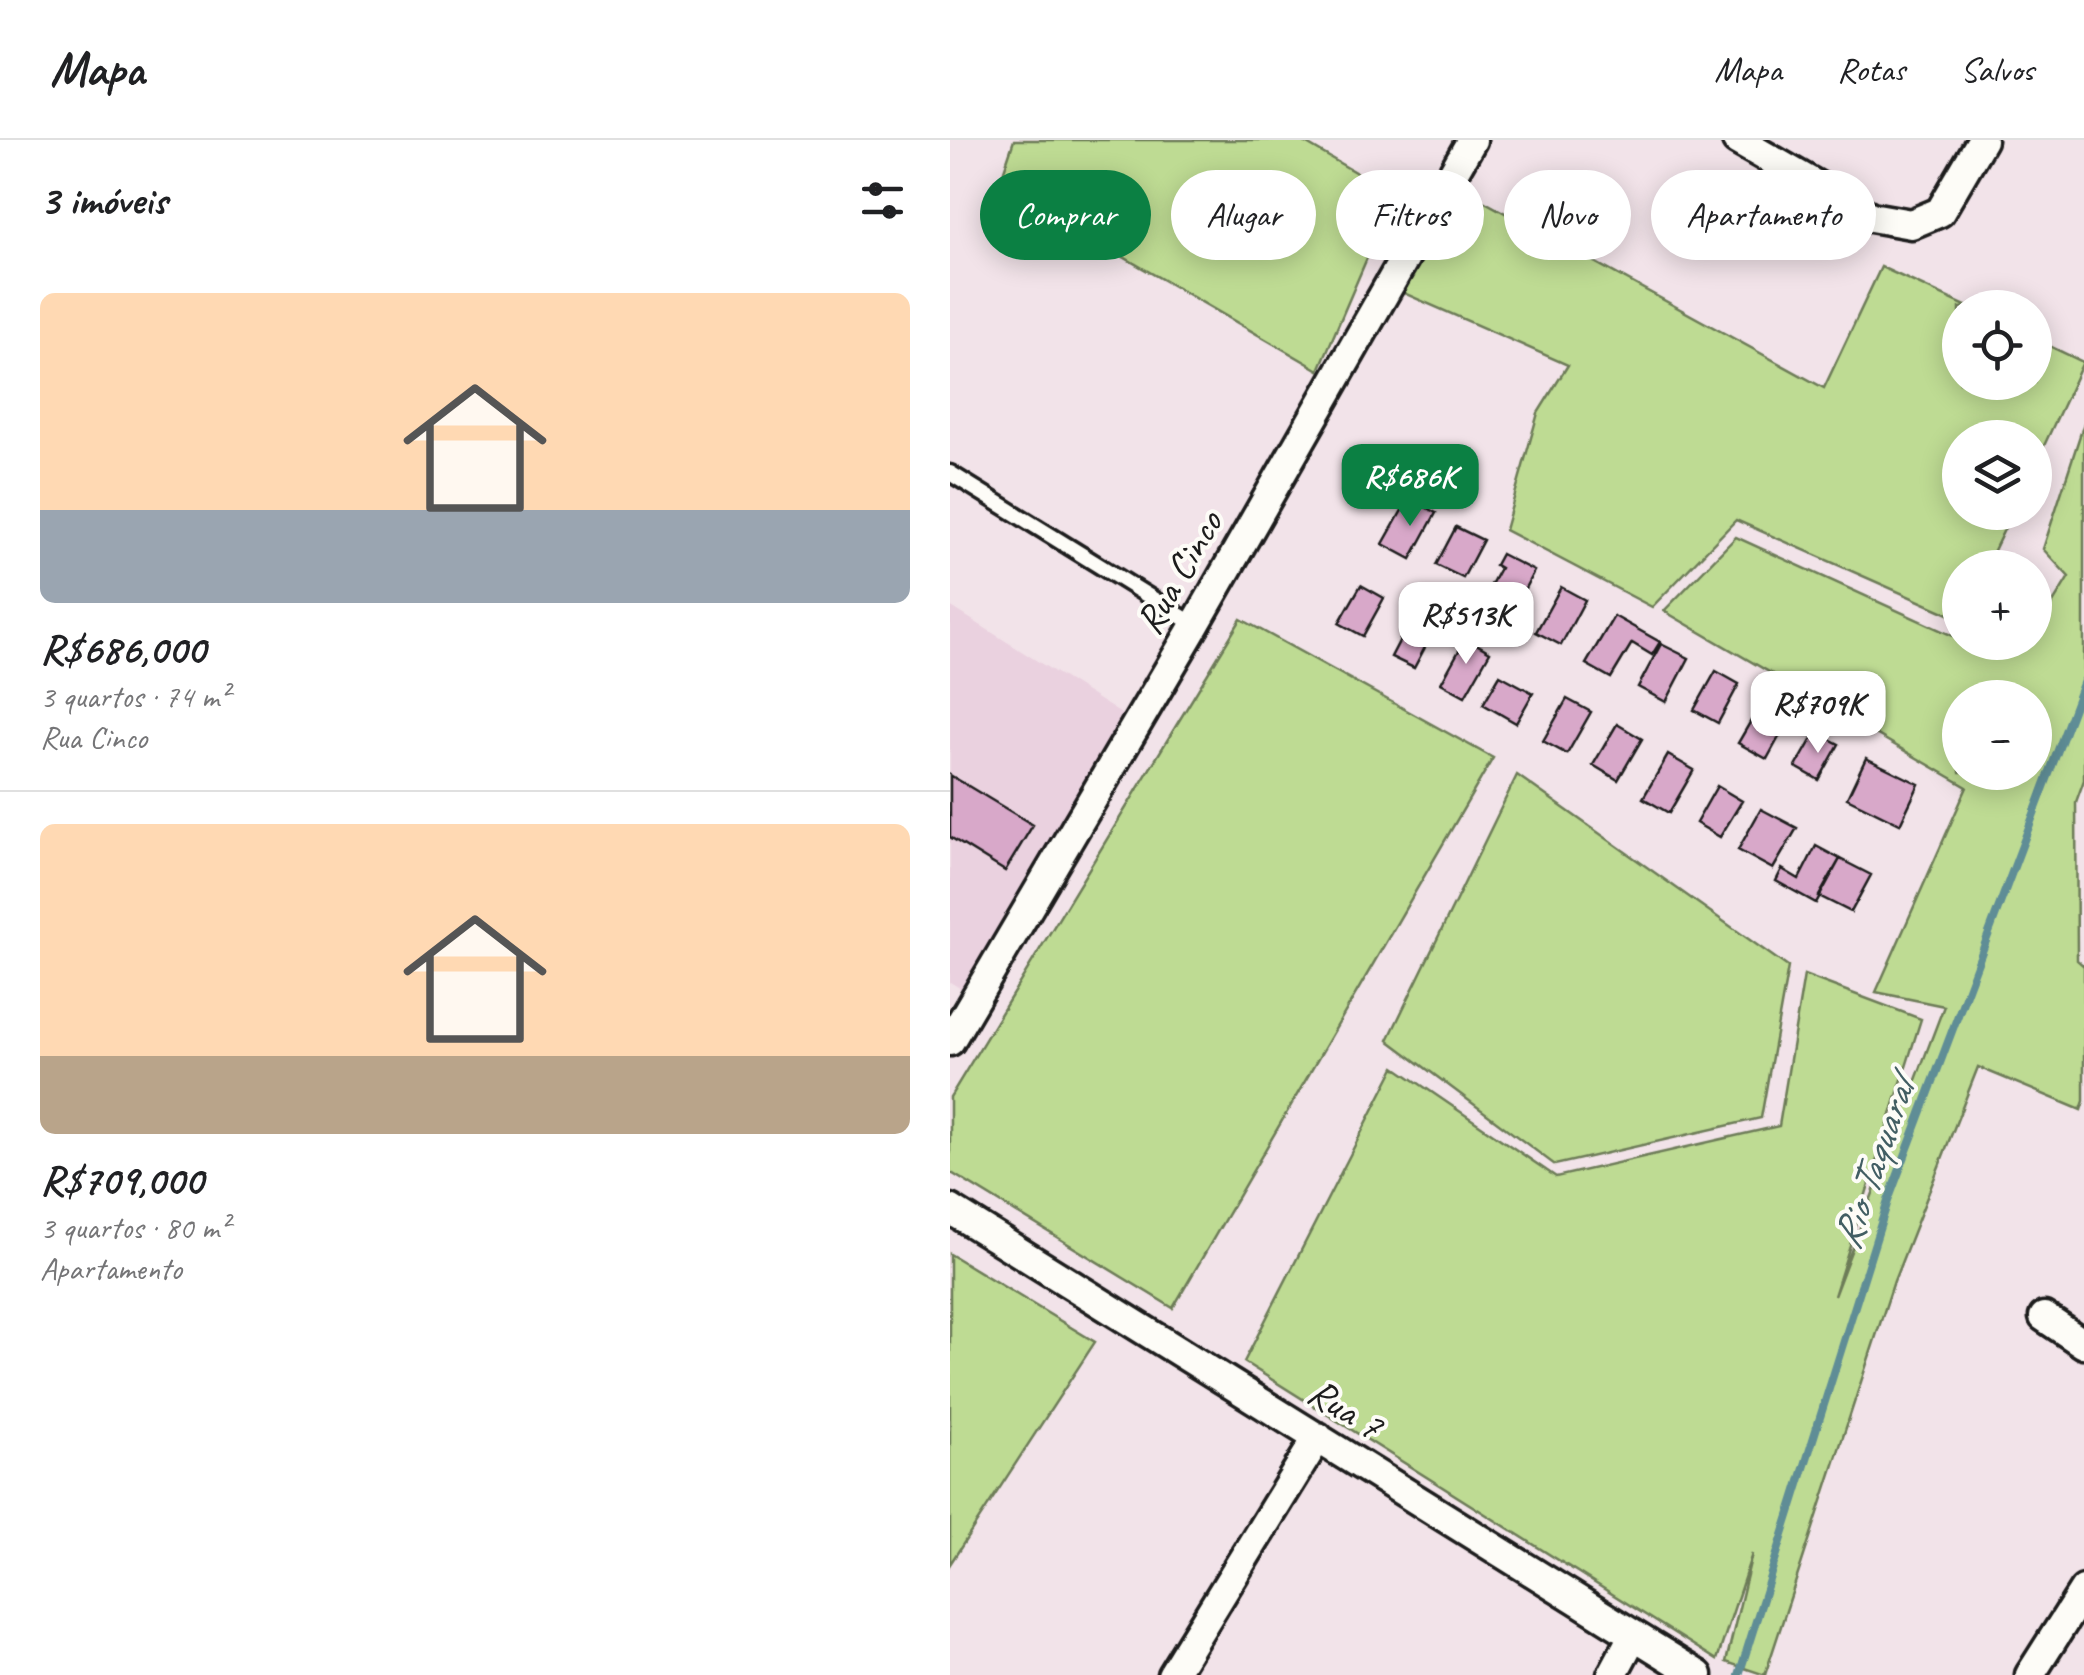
<!DOCTYPE html>
<html lang="pt">
<meta charset="utf-8">
<style>
:root{--surface:#fff;--page:#f2f2f2;--text:#202124;--muted:#757577;--line:#e0e0e0;--accent:#0b8043}
body{margin:0;font-family:Caveat,sans-serif;background:var(--page);color:var(--text);height:100vh;display:flex;flex-direction:column;font-size:38px;white-space:nowrap}
*{box-sizing:border-box;margin:0}
p{font-size:32px;color:var(--muted)}
.icon{flex:none;width:55px;height:55px;fill:none;stroke:currentColor;stroke-width:2;stroke-linecap:round;stroke-linejoin:round}
.map{position:relative;flex:1;overflow:hidden}
.details{display:flex;flex-direction:column;background:var(--surface);width:950px}
.details>*{flex:none}
.hud{position:absolute;left:30px;top:30px;width:950px;height:90px;display:flex;gap:20px}
.fabs{position:absolute;left:992px;top:150px;display:grid;gap:20px}
.fabs a{display:grid;place-items:center;width:110px;height:110px;border-radius:50%;background:var(--surface);box-shadow:0 5px 25px #0003;font-size:50px}
.price{position:absolute;translate:-50% -85px;padding:0 22px;border-radius:20px;background:#fff;color:#222;font-size:32px;line-height:65px;filter:drop-shadow(0 2px 5px #0008)}
.price::after{content:'';position:absolute;left:50%;top:60px;width:30px;height:22px;margin-left:-15px;background:inherit;clip-path:polygon(0 0,100% 0,50% 100%)}
.price.active{background:var(--accent);color:#fff}
ul{padding:0;list-style:none}
li{display:grid;align-content:center;gap:20px;height:530px;padding:0 40px}
li+li{border-top:2px solid var(--line)}
li span{display:grid;place-items:center;height:310px;border-radius:15px;color:#555}
li>.icon{margin-inline-start:auto}
span .icon{width:180px;height:180px;fill:#fffc;stroke-width:1}
li b{font-size:42px}
h2{display:flex;justify-content:space-between;align-items:center;height:120px;padding:0 40px;font-size:42px}
.tag{padding:0 35px;border-radius:45px;background:var(--surface);box-shadow:0 5px 25px #0003;font-size:35px;line-height:90px}
.tag.active{background:var(--accent);color:#fff}
header{display:flex;align-items:center;gap:60px;box-sizing:border-box;height:140px;padding:0 50px;background:var(--surface);border-bottom:2px solid var(--line)}
header strong{font-size:48px}
nav{display:flex;gap:55px;margin-inline-start:auto;font-size:35px}
main{display:flex;flex:1;min-height:0}
.map>svg:first-child{display:block}
</style>
<header>
<strong>Mapa</strong>
<nav><a>Mapa</a><a>Rotas</a><a>Salvos</a></nav>
</header>
<main>
<section class="details">
<h2>3 imóveis<svg class="icon" aria-label="filters" viewBox="0 0 24 24"><path d="M4 7h16M4 17h16"/><circle cx="9" cy="7" r="2"/><circle cx="15" cy="17" r="2"/></svg></h2>
<ul>
<li><span style="background:linear-gradient(#ffd9b3 70%,#9aa5b1 0)"><svg class="icon" aria-label="home" viewBox="0 0 24 24"><path d="M3 11l9-7 9 7M6 9v11h12V9"/></svg></span><div><b>R$686,000</b><p>3 quartos · 74 m²</p><p>Rua Cinco</p></div></li>
<li><span style="background:linear-gradient(#ffd9b3 75%,#b9a48a 0)"><svg class="icon" aria-label="home" viewBox="0 0 24 24"><path d="M3 11l9-7 9 7M6 9v11h12V9"/></svg></span><div><b>R$709,000</b><p>3 quartos · 80 m²</p><p>Apartamento</p></div></li>
</ul>
</section>
<div class="map">
<svg width="1134" height="1535" viewBox="0 0 1134 1535">
<rect width="100%" height="100%" fill="#f2e3e9"/>
<filter id="ink" filterUnits="userSpaceOnUse"><feTurbulence type="fractalNoise" baseFrequency=".01" numOctaves="2"/><feDisplacementMap in="SourceGraphic" scale="20" xChannelSelector="R" yChannelSelector="G"/><feConvolveMatrix kernelMatrix="1 2 1 2 8 2 1 2 1" color-interpolation-filters="sRGB"/></filter>
<g filter="url(#ink)">
<path fill="#ead1df" d="M0,466L176,577L13,850L0,842Z"/>
<path fill="#bedb93" stroke="#6d7c58" stroke-width="2.5" fill-rule="evenodd" d="M64,0H350L444,55L369,230L49,45Z
M515,51L874,248L931,127L1018,167L1010,168V242H1085V199L1133,222L1085,325V298H1010V372L1062,373L1036,427L1010,428V479L786,380L702,467L555,390L588,273L618,225L449,151Z
M1134,283V640L1126,662L1127,820L1134,826V961L1131,970L1028,927L944,1141L815,1535L776,1522L802,1414L767,1520L294,1222L445,927L606,1037L829,986L854,835L971,879L884,1156L994,866L926,852L1017,647L714,471L786,397L1010,499V502H1085V492L1119,437L1093,409ZM1010,558H1085V632H1010Z
M291,479L543,618L223,1168L0,1032V957Z
M567,635L838,827L811,978L605,1025L438,900Z
M0,1114L145,1202L0,1424Z"/>
<g fill="none" stroke-linecap="round" stroke-linejoin="round">
<path stroke="#5e8d96" stroke-width="8" d="M789,1535L938,1061L1134,541"/>
</g>
<path fill="#d8a8c9" stroke="#1c1c1c" stroke-width="2.5" d="M459,358L486,373L461,419L433,404Z
M506,387L533,400L513,438L486,425Z
M551,414L584,431L564,469L536,454L550,428L545,425Z
M411,445L434,458L413,496L389,483Z
M611,447L635,460L611,505L586,492Z
M467,467L490,479L464,528L441,517Z
M664,476L710,502L702,515L682,503L661,538L636,524Z
M516,498L540,512L515,556L491,543Z
M711,504L739,518L716,562L688,547Z
M766,531L789,544L768,583L744,570Z
M550,535L583,553L566,583L533,564Z
M617,559L641,572L617,614L593,601Z
M812,562L840,577L817,619L788,603Z
M667,584L692,599L668,640L643,625Z
M866,592L889,604L869,640L846,627Z
M718,615L744,630L719,673L693,658Z
M916,618L969,644L950,684L897,658Z
M0,635L83,685L55,731L0,697Z
M767,646L792,661L770,697L746,683Z
M811,669L847,688L823,729L788,710Z
M866,706L890,719L866,763L826,741L832,729L849,739Z
M890,719L921,735L901,772L869,756Z"/>
<g fill="none" stroke-linecap="round" stroke-linejoin="round">
<g stroke="#1c1c1c" stroke-width="21">
<path id="service" d="M0,333L245,485"/>
</g>
<g stroke="#1c1c1c" stroke-width="35">
<path id="minor" d="M787,0L921,77L961,84L990,72L1032,0
M0,901L245,485L522,0
M0,1069L748,1535
M1094,1177L1134,1204
M222,1535L368,1297
M662,1535L683,1496
M1080,1535L1134,1450"/>
</g>
<use href="#service" stroke="#fdfcf7" stroke-width="14"/>
<use href="#minor" stroke="#fdfcf7" stroke-width="28"/>
</g>
</g>
<g text-anchor="middle" stroke-width="8" stroke-linejoin="round" paint-order="stroke">
<g font-size="40" fill="#1c1c1c" stroke="#fdfcf7">
<text transform="translate(228 432) rotate(-60)" y="14">Rua Cinco</text>
<text transform="translate(396 1268) rotate(32)" y="14">Rua 7</text>
</g>
<g font-size="42" font-style="italic" fill="#425e63" stroke="#fdfcf7">
<text transform="translate(922 1024) rotate(-71)" y="15">Rio Taquaral</text>
</g>
</g>
</svg>
<div class="fabs">
<a><svg class="icon" aria-label="locate" viewBox="0 0 24 24"><circle cx="12" cy="12" r="6"/><path d="M12 2v4M12 18v4M2 12h4M18 12h4"/></svg></a>
<a><svg class="icon" aria-label="layers" viewBox="0 0 24 24"><path d="M12 4l9 5-9 5-9-5zM3 14l9 5 9-5"/></svg></a>
<a>+</a>
<a>−</a>
</div>
<b class="price active" style="left:460px;top:389px">R$686K</b>
<b class="price" style="left:516px;top:527px">R$513K</b>
<b class="price" style="left:868px;top:616px">R$709K</b>
<div class="hud">
<a class="tag active">Comprar</a>
<a class="tag">Alugar</a>
<a class="tag">Filtros</a>
<a class="tag">Novo</a>
<a class="tag">Apartamento</a>
</div>
</div>
</main>
